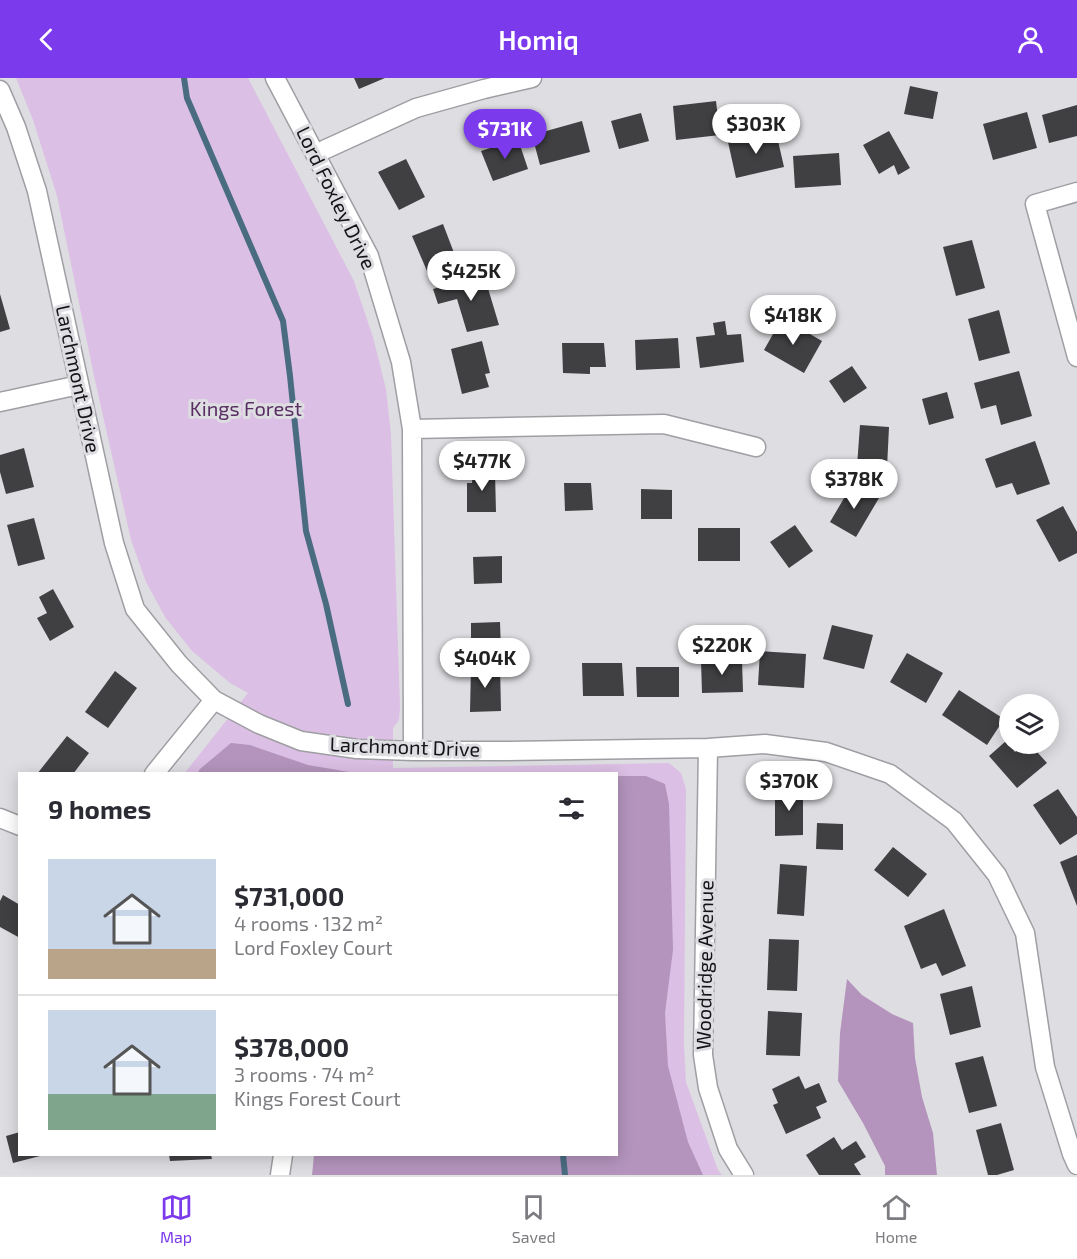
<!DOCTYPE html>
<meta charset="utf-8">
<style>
:root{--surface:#fff;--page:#f7f7f7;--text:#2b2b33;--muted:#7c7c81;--line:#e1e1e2;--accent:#7c3aed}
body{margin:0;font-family:"Exo 2",sans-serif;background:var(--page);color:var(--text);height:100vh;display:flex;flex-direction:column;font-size:22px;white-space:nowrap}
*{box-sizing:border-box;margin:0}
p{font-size:20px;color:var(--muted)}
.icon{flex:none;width:33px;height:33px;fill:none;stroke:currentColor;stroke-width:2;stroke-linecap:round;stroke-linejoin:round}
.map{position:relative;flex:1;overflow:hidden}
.sheet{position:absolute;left:18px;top:694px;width:600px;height:384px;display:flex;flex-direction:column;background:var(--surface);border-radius:0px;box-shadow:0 3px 15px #0003}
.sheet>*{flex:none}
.fabs{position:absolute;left:999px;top:616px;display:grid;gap:12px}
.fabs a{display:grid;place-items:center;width:60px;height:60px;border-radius:50%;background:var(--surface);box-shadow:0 3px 15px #0003;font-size:30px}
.price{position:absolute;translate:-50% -51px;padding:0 14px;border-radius:21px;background:#fff;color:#222;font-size:20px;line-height:39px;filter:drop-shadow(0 2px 3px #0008)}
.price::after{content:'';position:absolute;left:50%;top:36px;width:18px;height:14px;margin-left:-9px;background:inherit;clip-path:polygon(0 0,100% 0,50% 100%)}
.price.active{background:var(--accent);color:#fff}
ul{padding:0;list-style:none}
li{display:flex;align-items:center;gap:18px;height:150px;padding:0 30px}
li+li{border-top:2px solid var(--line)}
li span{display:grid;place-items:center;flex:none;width:168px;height:120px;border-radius:0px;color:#555}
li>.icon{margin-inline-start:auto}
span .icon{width:72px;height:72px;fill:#fffc;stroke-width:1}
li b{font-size:26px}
h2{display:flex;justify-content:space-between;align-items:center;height:72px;padding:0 30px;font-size:26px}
header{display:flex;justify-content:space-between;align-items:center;height:78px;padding:0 30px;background:var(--accent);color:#fff;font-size:27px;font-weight:600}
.dock{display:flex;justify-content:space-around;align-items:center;height:84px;border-top:2px solid var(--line);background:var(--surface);font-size:16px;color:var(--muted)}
.dock a{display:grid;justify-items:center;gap:3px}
.dock .active{color:var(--accent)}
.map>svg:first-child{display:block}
</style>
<header><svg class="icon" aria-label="back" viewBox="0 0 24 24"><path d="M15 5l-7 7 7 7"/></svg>Homiq<svg class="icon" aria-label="person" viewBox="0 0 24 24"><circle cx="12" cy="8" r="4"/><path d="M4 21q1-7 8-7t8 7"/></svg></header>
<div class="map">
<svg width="1077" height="1097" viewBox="0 0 1077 1097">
<rect width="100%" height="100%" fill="#dedee2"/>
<path fill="#dcbfe4" d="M16,0H248L354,203L373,259L386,311L391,356L400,629L399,642L393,650V690L669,685L681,695L686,711L684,968L686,1004L718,1092L722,1097H565L616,1077V696H184L248,615L230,605L192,573L165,539L146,504L131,462L94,298L57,118L33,42Z"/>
<path fill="#b494bd" d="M231,665L250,667L308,687L361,696H197L200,691Z
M617,698H646L665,706L669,726L673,872L665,935L668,988L688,1064L703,1097H312L314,1077H616Z
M847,901L862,917L892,936L913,945L915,980L922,1019L933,1055L937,1097H885V1088L863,1045L838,1003L840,955Z"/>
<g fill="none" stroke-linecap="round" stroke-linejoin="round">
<path stroke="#4a6c81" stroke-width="6" d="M184,0L187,20L283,243L290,298L306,453L326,526L348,626
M563,1077L565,1097"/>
</g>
<path fill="#403f42" d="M354,0H385L359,11Z
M910,8L938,14L933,41L904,36Z
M716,23L720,57L676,62L673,28Z
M1077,27V58L1049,65L1042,37Z
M1027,34L1037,70L993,82L983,46Z
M641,35L649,63L619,71L611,43Z
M582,43L590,74L540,87L532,57Z
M889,53L910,90L898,97L894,87L879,96L863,67Z
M776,54L784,89L736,100L728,64Z
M518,61L528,91L493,103L481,73Z
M839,75L841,107L795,110L793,78Z
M406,81L425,119L399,132L378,94Z
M443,146L456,180L451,183L454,190L430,200L412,158Z
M972,162L985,210L956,218L943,169Z
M484,197L499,247L467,254L457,221L438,226L433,211Z
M0,216L10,251L0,254Z
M999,232L1010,275L979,283L968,241Z
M782,240L822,263L804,295L764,272Z
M725,243L727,257L741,256L744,284L700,290L696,259L715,257L713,245Z
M678,260L680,290L636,292L635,262Z
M482,263L490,295L485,296L489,309L462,316L451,271Z
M562,265H604L606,289H590V296L563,295Z
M852,288L867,310L844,325L829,303Z
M1019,293L1032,338L1001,347L996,327L981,331L974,305Z
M947,314L954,340L929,347L922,321Z
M860,347L889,349L887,390L857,388Z
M1035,363L1050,406L1017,417L1012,405L996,410L985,381Z
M24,370L34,409L6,416L0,394V377Z
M473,392L495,394L496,434H467V405H472Z
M564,405H591L593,432L565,433Z
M853,405L879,420L856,459L830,444Z
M641,411L672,412V441H641Z
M1063,428L1077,454V475L1059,484L1036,442Z
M34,440L45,481L18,488L7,447Z
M795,447L813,473L789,490L770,464Z
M698,450H740V483H698Z
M502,478V505L474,506L473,479Z
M53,511L74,549L50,563L37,540L47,535L39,519Z
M500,544L501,573H471V545Z
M832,547L873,557L864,591L823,581Z
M760,573L806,576L804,610L758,607Z
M907,575L943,595L926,625L890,604Z
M742,582L743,614L702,615L701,583Z
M582,585H622L624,618H583Z
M471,588H500L501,633L470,634Z
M636,589H679V619H637Z
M115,593L137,610L108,650L85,634Z
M959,612L1004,641L987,667L942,637Z
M67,658L89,675L73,696H37Z
M1006,663L1015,674L1024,666H1030L1047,685L1017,710L989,678Z
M803,710V757L775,758V711Z
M1058,711L1077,739V756L1060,767L1033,727Z
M817,745L843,746V772L816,771Z
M893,769L927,796L908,819L874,792Z
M1077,777V828L1060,784Z
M780,786L807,788L804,838L777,836Z
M3,817L20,827V860L0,849V823Z
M944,831L966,888L942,898L936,885L921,891L904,848Z
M769,861L799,862L797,913L767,912Z
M972,908L981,949L950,957L940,916Z
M768,933L802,935L800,978L766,977Z
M983,978L997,1028L969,1035L955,985Z
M799,998L805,1011L819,1005L827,1024L816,1029L821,1040L786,1056L773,1027L778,1025L772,1011Z
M1001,1045L1014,1092L997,1097H988L976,1052Z
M20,1054V1077L40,1078L13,1085L6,1058Z
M834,1059L842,1072L856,1063L866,1079L854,1086L861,1097H819L806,1077Z
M169,1077H211L212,1081L170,1083Z"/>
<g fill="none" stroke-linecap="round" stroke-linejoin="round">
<g stroke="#9e9fa3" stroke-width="21">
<path id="street" d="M275,0L369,178L401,284L412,351L413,673
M0,12L16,49L37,113L114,465L135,531L179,586L214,622L259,646L301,663L357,671L413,673H503L708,670L765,666L826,674L890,696L954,743L997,797L1025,855L1045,989L1072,1076L1077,1087
M315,76L416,30L484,11L532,0
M1077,114L1035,126L1077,279
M0,324L79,307
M412,351L664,346L756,369
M708,670L703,977L708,1010L728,1071L744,1097
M154,696L214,622
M0,740L20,748
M280,1097L283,1077"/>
</g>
<use href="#street" stroke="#fff" stroke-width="18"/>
</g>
<g text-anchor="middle" stroke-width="6" stroke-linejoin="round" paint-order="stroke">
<g font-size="20" fill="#141416" stroke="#dedee2">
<text transform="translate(336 120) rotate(64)" y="7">Lord Foxley Drive</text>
<text transform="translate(78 301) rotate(78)" y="7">Larchmont Drive</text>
<text transform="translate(405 669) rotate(2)" y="7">Larchmont Drive</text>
<text transform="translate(705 887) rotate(-89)" y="7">Woodridge Avenue</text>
</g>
<g font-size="20" fill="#582e63" stroke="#dedee2">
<text x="246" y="338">Kings Forest</text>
</g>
</g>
</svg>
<div class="fabs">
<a><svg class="icon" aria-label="layers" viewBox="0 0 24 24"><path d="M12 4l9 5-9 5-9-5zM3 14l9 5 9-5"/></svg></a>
</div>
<b class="price" style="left:756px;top:77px">$303K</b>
<b class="price active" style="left:505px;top:82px">$731K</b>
<b class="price" style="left:471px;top:224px">$425K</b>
<b class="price" style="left:793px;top:268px">$418K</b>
<b class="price" style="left:482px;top:414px">$477K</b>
<b class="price" style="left:854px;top:432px">$378K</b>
<b class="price" style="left:722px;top:598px">$220K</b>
<b class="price" style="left:485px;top:611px">$404K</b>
<b class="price" style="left:789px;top:734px">$370K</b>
<section class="sheet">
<h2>9 homes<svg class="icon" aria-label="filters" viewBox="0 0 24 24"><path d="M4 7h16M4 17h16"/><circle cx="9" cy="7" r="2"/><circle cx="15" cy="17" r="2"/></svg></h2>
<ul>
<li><span style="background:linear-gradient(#c9d6e8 75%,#b9a48a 0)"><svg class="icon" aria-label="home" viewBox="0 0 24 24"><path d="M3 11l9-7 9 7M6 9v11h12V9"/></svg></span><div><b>$731,000</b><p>4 rooms · 132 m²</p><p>Lord Foxley Court</p></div></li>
<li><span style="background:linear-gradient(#c9d6e8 70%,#7fa58c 0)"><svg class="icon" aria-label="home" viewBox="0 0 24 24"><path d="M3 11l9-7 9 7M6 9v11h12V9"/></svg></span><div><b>$378,000</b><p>3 rooms · 74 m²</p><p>Kings Forest Court</p></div></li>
</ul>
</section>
</div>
<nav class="dock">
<a class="active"><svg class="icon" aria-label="map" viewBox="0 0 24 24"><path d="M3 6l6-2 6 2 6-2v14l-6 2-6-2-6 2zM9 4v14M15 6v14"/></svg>Map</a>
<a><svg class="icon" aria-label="saved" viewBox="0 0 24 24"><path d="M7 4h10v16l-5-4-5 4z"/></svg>Saved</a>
<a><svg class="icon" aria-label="home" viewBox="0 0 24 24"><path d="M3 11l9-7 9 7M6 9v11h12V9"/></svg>Home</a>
</nav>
